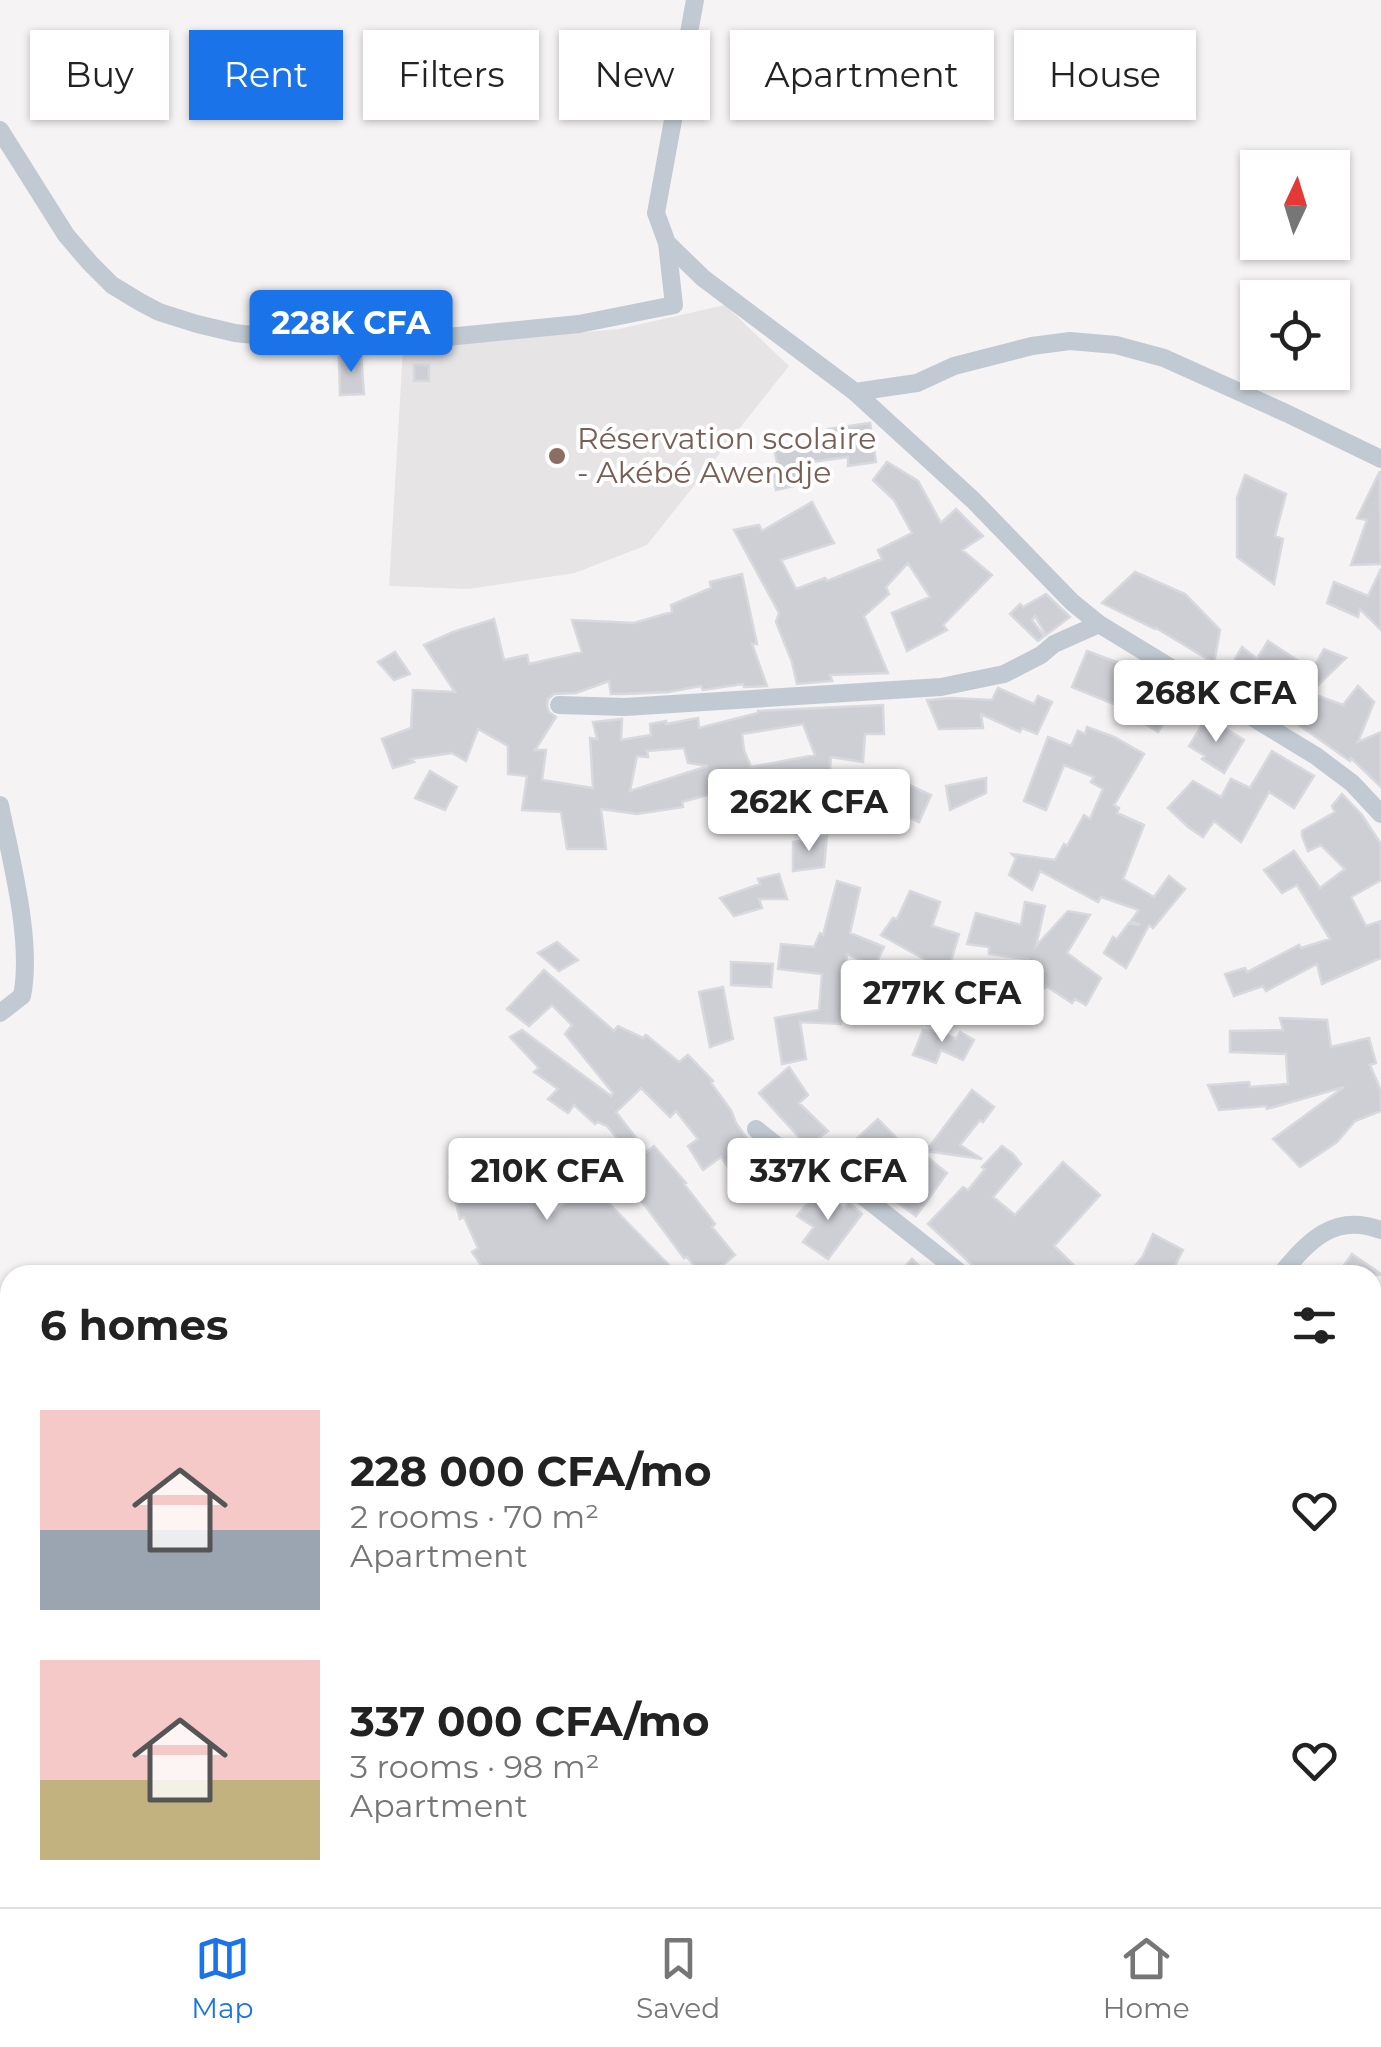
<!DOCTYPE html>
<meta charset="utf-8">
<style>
:root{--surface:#fff;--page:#f2f2f2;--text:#222;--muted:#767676;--line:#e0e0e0;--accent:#1a73e8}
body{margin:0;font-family:Montserrat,sans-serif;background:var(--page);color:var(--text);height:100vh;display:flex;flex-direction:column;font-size:38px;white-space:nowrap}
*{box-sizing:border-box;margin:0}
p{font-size:32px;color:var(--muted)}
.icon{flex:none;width:55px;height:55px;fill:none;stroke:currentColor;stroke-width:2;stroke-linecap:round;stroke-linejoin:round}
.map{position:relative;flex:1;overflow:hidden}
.details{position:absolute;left:0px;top:1265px;width:1382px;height:642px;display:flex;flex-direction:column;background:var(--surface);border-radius:30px 30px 0 0;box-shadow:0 2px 8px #0004}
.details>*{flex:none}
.guide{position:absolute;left:30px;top:30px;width:1322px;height:90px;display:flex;gap:20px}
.needle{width:65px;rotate:4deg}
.buttons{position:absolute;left:1240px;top:150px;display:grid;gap:20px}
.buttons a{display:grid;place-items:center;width:110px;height:110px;border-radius:0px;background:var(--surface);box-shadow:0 2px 8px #0004;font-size:50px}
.price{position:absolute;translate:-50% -85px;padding:0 22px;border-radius:10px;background:#fff;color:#222;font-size:32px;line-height:65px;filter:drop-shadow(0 2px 5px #0008)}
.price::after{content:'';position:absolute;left:50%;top:60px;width:30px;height:22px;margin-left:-15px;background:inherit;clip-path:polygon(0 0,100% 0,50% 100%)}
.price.active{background:var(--accent);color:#fff}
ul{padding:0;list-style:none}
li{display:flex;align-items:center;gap:30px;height:250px;padding:0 40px}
li span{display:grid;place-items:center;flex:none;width:280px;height:200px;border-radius:0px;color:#555}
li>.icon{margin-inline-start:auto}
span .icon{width:120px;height:120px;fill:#fffc;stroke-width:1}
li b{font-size:42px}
h2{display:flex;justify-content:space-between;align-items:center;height:120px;padding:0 40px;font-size:42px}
.tag{padding:0 35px;border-radius:0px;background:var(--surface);box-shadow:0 2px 8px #0004;font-size:35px;line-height:90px}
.tag.active{background:var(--accent);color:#fff}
.menu{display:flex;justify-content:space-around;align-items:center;height:140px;border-top:2px solid var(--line);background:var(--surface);font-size:28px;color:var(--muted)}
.menu a{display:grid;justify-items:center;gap:5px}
.menu .active{color:var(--accent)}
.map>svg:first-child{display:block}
</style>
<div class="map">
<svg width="1381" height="1907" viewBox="0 0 1381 1907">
<rect width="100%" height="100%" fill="#f5f3f3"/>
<path fill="#e6e4e5" d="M725,305L789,366L647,545L575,573L468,589L389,586L403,349L619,329Z"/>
<path fill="#cdcfd5" stroke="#d7d9de" stroke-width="2.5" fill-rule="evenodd" d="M361,354L364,394L340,395L339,357Z
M414,365H429V381H414Z
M870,423L876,462L848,466V457L811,462L822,480L776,490L773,475L779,471L774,449L830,440L828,429Z
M887,462L918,481L941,523L956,509L983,536L962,550L992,575L943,625L947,630L907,651L892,613L930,597L908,563L886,587L889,594L864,616L888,673L830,675L832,681L797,684L792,662L776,622L779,613L734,530L759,525L762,531L812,502L834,543L781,560L796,589L825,578L827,581L882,559L878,550L912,533L894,500L873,480Z
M1380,471L1381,564L1351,565L1367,520L1357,518Z
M1245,475L1286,494L1275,536L1283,539L1274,584L1237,557V498Z
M1381,569V630L1360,609L1358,617L1327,603L1334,582L1368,596Z
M1135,572L1185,594L1220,630L1214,663L1156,628L1155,629L1102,603Z
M742,574L757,644H752L767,686L744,687L743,684L703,690L701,686L668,692L625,694H611L609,681L576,693L554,694L548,699L547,706L549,712L556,717L535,750H546L542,780L593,788L590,738L597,739L593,722L622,719L621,740L651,735L650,724L666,721V724L698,718L699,728L758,713V711L883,705L884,734H865L863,762L831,757L828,788L783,798L777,776L682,802L683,807L637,814L601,809L606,849H567L561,812L522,810L527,776L508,774V746L478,729L466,761L452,753L410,759L414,762L393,768L382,739L411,728L413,690L455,692L424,645L453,632L494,619L504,660L527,655L529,664L582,652L572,620L634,623L672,612L671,605L711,588L710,582ZM803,724L815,755L751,767L744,750L742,734ZM684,748L688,763L708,766L630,791L637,756L648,757L647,751Z
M1046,594L1070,617L1046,635L1035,616L1032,620L1044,636L1038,641L1010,614L1020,604L1023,607Z
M1268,641L1312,670L1324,649L1346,658L1310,693L1343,705L1358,686L1374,702L1358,742L1381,732V787L1351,758L1350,761L1299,725L1270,693L1264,701L1230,668L1242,647L1257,659Z
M1087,651L1143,672L1164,685L1167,680L1184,690L1158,732L1114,704L1072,687Z
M395,652L410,674L394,680L378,662Z
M998,688L1034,704L1038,696L1052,702L1037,734L1022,728L1020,732L981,714L983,728L939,729L927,700L951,698L992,700Z
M1207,717L1244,740L1224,773L1202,759L1205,756L1189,746Z
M1087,727L1114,737L1144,754L1114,805L1119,808L1117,813L1144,825L1123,879L1154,897L1169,876L1185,889L1153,928L1149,925L1126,968L1104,953L1113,937L1117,939L1129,923L1140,925L1131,921L1139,910L1101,897L1098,902L1040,871L1032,890L1009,875L1016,858L1012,854L1055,860L1064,844L1067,846L1084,815L1090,819L1103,789L1091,782L1094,777L1064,765L1046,810L1024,801L1048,737L1071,746L1078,731L1085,734Z
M1272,751L1314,776L1294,808L1269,792L1241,842L1214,821L1203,837L1188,827L1168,808L1193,781L1221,797L1231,779L1250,788Z
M430,771L457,787L445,810L415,798Z
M986,778V793L950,810L946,786Z
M907,784L931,795L919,822L897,812L903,798L900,795Z
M1342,794L1362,815L1381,844V880L1351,897L1366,926L1381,921V958L1322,984L1317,964L1266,991L1263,986L1234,996L1225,974L1245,968L1247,972L1299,945L1301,948L1330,939L1297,885L1282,893L1264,870L1294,851L1320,888L1345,869L1321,845L1308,851L1302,836V831L1335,812L1332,806Z
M827,836L824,867L793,871V842Z
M779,874L787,899H759L762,908L734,916L720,898L760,884L758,879Z
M837,881L860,888L850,933L884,947L875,966L847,954L841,1024L800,1022L806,1059L782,1064L775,1018L819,1010L822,974L778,969L781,944L814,947L820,933L823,935Z
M910,891L940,902L932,926L959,934L948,971L936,968L921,1003L907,998L924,959L881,935L893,918L897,919Z
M1025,902L1045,906L1036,946L1068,911L1090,915L1067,953L1101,978L1086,1005L1075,999L1072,1003L1046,986L1045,988L1019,973L1028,959L989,954V947L967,944L976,913L1021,925Z
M557,942L578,960L559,971L538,953Z
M731,962L773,964L771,987L731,985Z
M544,970L614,1031L618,1026L643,1038L646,1035L679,1062L688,1055L713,1081L711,1083L731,1110L736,1123L769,1170L744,1190L721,1157L703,1170L688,1146L698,1139L676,1111L670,1117L641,1088L616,1112L647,1152L654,1146L686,1183L684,1184L715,1224L712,1227L735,1255L711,1275H702L687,1257L684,1258L620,1172L635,1160L607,1126L598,1122L595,1124L574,1105L568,1113L548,1099L558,1089L534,1072L539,1068L510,1037L522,1030L611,1096L613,1093L565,1034L572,1025L552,1005L529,1026L507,1009Z
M723,987L733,1039L710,1047L699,992Z
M1280,1018L1327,1020L1331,1047L1369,1038L1376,1063L1370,1065L1381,1091V1111L1355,1121L1337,1142L1300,1167L1273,1139L1344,1087L1267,1109L1266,1106L1219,1110L1208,1085L1249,1082L1250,1087L1288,1084L1286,1054L1230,1052V1031L1283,1030Z
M923,1030L939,1031L956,1039L960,1032L974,1040L963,1060L941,1050L936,1063L913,1055Z
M789,1067L808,1095L799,1103L828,1131L807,1146L759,1093Z
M972,1090L994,1107L983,1122L980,1120L960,1145L982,1159L926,1151Z
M878,1119L917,1159L922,1153L947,1173L916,1216L894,1200L899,1195L892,1192L894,1189L869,1164L856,1175L841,1163L852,1143Z
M565,1139L593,1179L589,1183L669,1265L648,1275H641L637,1271L631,1275H568L562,1267L550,1275H488L472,1252L478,1248L464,1217L460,1219L449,1176L486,1162L490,1169L523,1155L550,1218L572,1197L544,1149Z
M1002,1146L1013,1154L1021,1164L993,1197L1015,1215L1063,1162L1100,1195L1054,1246L1084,1275H983L928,1224L963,1187L968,1190L985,1169L982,1167Z
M818,1190L844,1209L849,1203L862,1214L828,1259L803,1242L814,1227L797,1216Z
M1153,1234L1183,1250L1170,1275H1128L1143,1256Z
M1352,1254L1381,1274V1275H1337Z
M912,1259L929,1275H897Z"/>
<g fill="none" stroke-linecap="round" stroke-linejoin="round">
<g stroke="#7690ad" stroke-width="38">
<path id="highway" d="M1372,1702L1381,1689
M1372,1785L1381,1773
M1245,1907L1251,1898
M1293,1907L1299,1898"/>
</g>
<path stroke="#c1cad2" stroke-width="18" d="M695,0L656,213L667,243L703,278L855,392L973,500L1072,602L1099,624L1316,756L1352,783L1381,814
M0,130L66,235L90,263L112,285L140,302L159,312L197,324L235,333L273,337L397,342L579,324L674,305L667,243
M855,392L917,383L954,366L1032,346L1070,341L1116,345L1164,358L1286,413L1381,459
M559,705L625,707L941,687L1004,674L1041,655L1054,644L1099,624
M0,805C11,860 33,942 22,996L0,1013
M756,1129L792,1158L840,1178L963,1275
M1280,1275C1308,1242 1333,1212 1381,1230
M1372,1331L1381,1321
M506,1898L569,1907
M150,1907L152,1898
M956,1907L959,1898"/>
<use href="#highway" stroke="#8ba5c1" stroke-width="32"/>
</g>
<circle fill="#8d6e63" stroke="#fff" stroke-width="4" cx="557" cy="456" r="10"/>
<g text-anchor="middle" stroke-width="8" stroke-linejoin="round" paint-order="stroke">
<g font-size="30" fill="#785e54" stroke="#fff" text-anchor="start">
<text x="577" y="449">Réservation scolaire<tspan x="577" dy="34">- Akébé Awendje</tspan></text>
</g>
</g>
</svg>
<div class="buttons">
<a><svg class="needle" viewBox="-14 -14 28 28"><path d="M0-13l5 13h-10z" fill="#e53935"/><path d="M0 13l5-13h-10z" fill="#767676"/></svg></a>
<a><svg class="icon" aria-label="locate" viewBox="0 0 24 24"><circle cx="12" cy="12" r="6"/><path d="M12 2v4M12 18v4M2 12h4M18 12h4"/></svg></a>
</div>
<b class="price active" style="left:351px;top:375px">228K CFA</b>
<b class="price" style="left:1216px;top:745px">268K CFA</b>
<b class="price" style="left:809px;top:854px">262K CFA</b>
<b class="price" style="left:942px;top:1045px">277K CFA</b>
<b class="price" style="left:547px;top:1223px">210K CFA</b>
<b class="price" style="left:828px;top:1223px">337K CFA</b>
<div class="guide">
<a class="tag">Buy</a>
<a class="tag active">Rent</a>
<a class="tag">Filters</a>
<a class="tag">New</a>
<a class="tag">Apartment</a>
<a class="tag">House</a>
</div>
<section class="details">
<h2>6 homes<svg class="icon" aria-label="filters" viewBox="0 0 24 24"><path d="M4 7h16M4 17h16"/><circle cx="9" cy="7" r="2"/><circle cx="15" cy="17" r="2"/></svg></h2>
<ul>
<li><span style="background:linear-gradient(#f6c9c9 60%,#9aa5b1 0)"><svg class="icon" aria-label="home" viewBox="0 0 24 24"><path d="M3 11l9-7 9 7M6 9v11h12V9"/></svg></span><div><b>228 000 CFA/mo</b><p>2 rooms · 70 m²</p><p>Apartment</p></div><svg class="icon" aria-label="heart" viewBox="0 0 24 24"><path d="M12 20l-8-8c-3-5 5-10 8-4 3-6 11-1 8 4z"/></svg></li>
<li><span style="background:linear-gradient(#f6c9c9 60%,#c2b280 0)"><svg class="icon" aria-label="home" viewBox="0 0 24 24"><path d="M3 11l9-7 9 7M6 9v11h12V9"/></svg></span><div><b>337 000 CFA/mo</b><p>3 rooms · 98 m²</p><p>Apartment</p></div><svg class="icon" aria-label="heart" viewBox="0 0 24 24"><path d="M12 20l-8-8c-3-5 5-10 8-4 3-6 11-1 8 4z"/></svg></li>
</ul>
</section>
</div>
<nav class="menu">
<a class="active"><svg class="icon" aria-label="map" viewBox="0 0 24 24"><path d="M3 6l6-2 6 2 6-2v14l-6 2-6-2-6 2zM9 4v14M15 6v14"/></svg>Map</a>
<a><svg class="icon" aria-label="saved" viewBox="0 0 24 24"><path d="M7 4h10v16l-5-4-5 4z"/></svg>Saved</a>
<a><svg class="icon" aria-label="home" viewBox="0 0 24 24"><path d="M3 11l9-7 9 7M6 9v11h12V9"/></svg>Home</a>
</nav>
